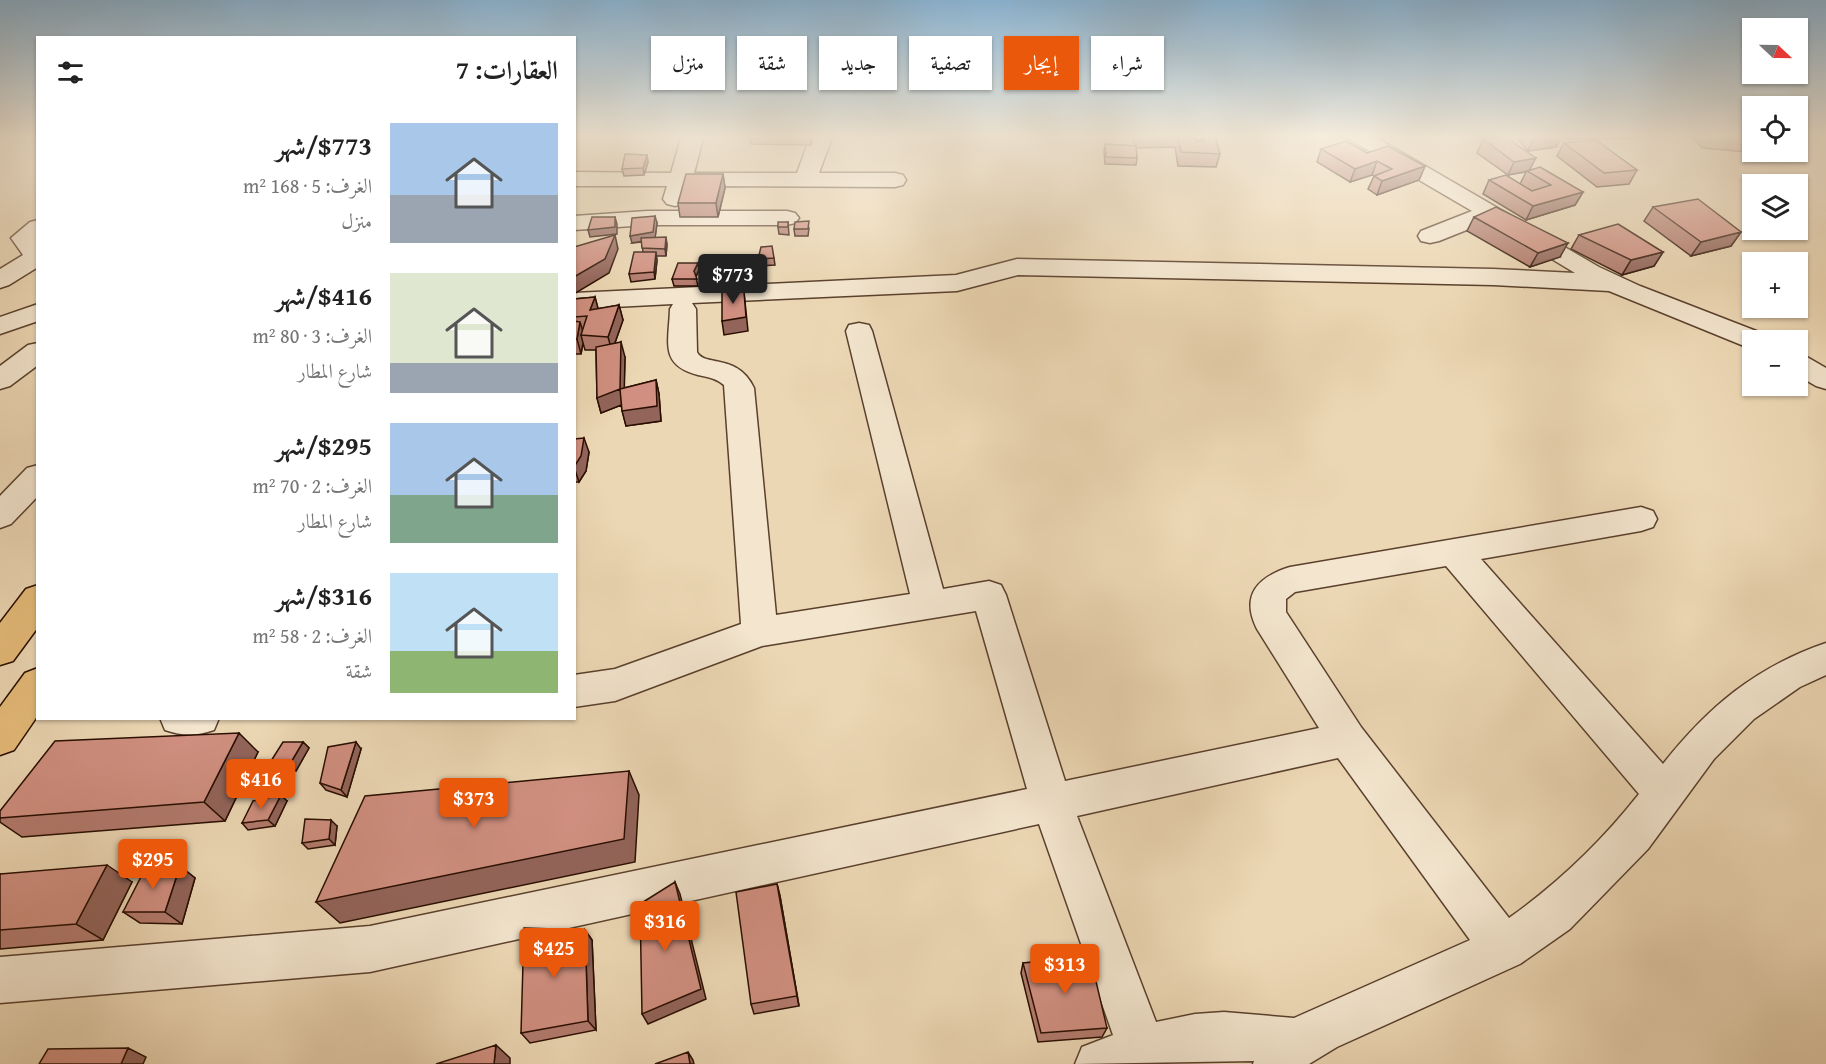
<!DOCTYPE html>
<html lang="ar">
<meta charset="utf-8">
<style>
:root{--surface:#fff;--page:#f6f6f6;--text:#222;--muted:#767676;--accent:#ea580c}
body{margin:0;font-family:"Gentium Book Plus",Amiri,serif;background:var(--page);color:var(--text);direction:rtl;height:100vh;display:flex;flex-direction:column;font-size:22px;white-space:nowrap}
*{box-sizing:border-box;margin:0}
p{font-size:20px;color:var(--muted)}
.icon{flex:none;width:33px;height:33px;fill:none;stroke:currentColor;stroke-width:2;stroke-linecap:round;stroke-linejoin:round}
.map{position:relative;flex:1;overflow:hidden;direction:ltr}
.sheet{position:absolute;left:36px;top:36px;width:540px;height:684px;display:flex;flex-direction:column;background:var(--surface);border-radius:0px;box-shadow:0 2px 4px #0004;direction:rtl}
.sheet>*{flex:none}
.banner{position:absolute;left:594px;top:36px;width:570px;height:54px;direction:rtl;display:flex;gap:12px}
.needle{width:39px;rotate:112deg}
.buttons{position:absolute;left:1742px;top:18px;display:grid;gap:12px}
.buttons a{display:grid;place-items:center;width:66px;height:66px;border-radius:0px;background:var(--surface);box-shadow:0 2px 4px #0004;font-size:30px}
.price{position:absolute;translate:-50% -51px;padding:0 14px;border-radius:6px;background:var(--accent);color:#fff;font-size:20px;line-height:39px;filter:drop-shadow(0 2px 3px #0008)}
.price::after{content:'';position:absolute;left:50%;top:36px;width:18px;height:14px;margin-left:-9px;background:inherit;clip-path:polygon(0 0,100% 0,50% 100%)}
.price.on{background:#222;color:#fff}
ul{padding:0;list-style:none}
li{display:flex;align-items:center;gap:18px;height:150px;padding:0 18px}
li span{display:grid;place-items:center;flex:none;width:168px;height:120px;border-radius:0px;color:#555}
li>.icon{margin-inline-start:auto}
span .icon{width:72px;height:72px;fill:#fffc;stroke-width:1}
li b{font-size:26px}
h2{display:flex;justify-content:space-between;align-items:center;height:72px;padding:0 18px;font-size:26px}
.chip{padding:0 21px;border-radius:0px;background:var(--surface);box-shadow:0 2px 4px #0004;font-size:21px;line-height:54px}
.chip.on{background:var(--accent);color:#fff}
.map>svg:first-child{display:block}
</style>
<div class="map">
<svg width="1826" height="1064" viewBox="0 0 1826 1064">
<rect width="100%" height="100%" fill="#ecd7b4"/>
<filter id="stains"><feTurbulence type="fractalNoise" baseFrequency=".00333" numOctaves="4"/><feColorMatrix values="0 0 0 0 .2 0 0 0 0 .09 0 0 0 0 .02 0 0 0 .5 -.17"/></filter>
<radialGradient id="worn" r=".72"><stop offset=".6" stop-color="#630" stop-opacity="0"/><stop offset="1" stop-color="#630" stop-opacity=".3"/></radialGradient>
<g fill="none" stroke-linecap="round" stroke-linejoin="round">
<g stroke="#5a402d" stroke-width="3">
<path id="minor" d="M682,135H704L694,173H797L811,135H833L819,173H895L903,175L906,180L903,185L895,187L690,186L683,204L675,206L667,204L663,199L667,186H574V172L671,173Z
M1346,135H1372L1599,267L1640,286L1764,334L1768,340H1752V348L1744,346L1609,291L1493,285L1018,275L957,291L692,303L696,309L697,352C704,367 738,353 754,388L776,615L910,594L846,331L849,325L859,323L869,325L872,331L943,589L989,581L1001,585L1006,595L1065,781L1319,728L1257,629C1240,595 1258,577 1290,567L1641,507L1653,511L1657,519L1653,527L1641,531L1481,559L1663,764C1709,706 1756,667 1826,643V675L1800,687L1754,719L1714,759L1648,849L1570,929L1520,964L1337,1047L1309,1064H1253L1254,1061L1075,1064L1082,1047L1113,1035L1039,824L370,972L0,1003V957L370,926L1027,789L976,611L762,646L615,701L574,707V675L615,669L741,624L724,385C716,378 707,377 698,375C659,365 669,342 670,309L673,304L574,309V293L956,275L1017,259L1493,269L1575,273L1489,221L1439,241L1430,243L1421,241L1418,236L1421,231L1472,211L1349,139ZM1446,566L1639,794C1602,841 1557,884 1509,918L1361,727L1286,612V599L1295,592ZM1338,758L1470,940L1294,1018L1224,1012L1195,1014L1156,1022L1077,816Z
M647,211H787L795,213L799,218L795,223L787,225H647L574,230V216Z
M38,220V267L9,285L0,288V269L23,255L11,238L30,222Z
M38,304V321L0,334V317Z
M38,343V365L10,386L0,389V366L28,345Z
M1797,354L1807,357L1826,368V389L1816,386L1797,375Z
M38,465V496L11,524L0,528V496L27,468Z
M160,718H219L214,730C196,736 183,736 165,730Z"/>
</g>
<g stroke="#290e00" stroke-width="3">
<path id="major" d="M38,585V627L13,661L0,665V623L26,589Z
M38,668V715L14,750L0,755V707L25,673Z"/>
</g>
<use href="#minor" fill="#f3e5ce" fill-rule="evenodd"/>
<use href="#major" fill="#e6bc7a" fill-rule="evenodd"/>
</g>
<path fill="#b37b6e" stroke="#290e00" stroke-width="1.5" d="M750,135H814L811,145L751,144Z
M1131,135H1194L1196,141H1202L1203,135L1220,154L1216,167L1178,166L1175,147L1136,148L1137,158L1136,165L1105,164L1104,151L1105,144L1135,146Z
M1515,135H1644L1642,138L1565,139L1561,136L1556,147L1528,151L1515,136Z
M1690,135H1752V144L1747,152L1702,148Z
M1483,139L1530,170L1583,192L1575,205L1526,220L1483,194L1489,180L1520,184L1526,172L1508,175L1477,153Z
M1564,143L1637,170L1629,184L1597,187L1557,156Z
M1321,149L1367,153L1425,166L1419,180L1377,195L1368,189L1374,176L1372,175L1350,182L1317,162Z
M647,155L648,162L644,175L624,176L622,169Z
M723,174L725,188L718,217H680L678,203Z
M1653,207L1741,232L1731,246L1691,256L1644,221Z
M1474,217L1560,257L1530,267L1467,231Z
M788,222L789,235L779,234L778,227Z
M657,223L655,237L667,244L666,256H656L657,260L655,279L631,282L629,274L643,252L642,242L632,243Z
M809,228L808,236H795L794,229Z
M1579,235L1663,252L1654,266L1622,275L1571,249Z
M774,258L775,265L759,266L758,259Z
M698,263L699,270L696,277L698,286H674L672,279Z
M595,297L598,309L619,305L623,320L615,343L625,357L624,388L656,380L659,394L661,421L626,426L621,405L601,413L597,398L596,350H585L583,343L581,354H574V299Z
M574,439L589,452L586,471L579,482H574Z
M303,742L309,748L296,771L277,767L271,761Z
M361,749L347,797L326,790L320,783Z
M258,752L225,821L22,837L0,822V811Z
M287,801L275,826L248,830L242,823Z
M337,826L335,845L308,849L302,843Z
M180,866L195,878L182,924L140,923L123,912Z
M0,874L132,882L103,940L0,949Z
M777,884L780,896L799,1006L754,1014L751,1004Z
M585,930L592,940L596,1030L530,1043L521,1033Z
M1023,963L1107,1028L1102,1037L1038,1042L1021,973Z"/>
<path fill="#92645a" stroke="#290e00" stroke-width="1.5" d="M811,135H814L811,145Z
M1549,135H1562L1556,147L1528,151L1534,137Z
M647,155L648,162L644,175L643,168Z
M1536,158L1529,171L1508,175L1514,162Z
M1377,161L1372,175L1350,182L1355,169Z
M1425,166L1419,180L1377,195L1382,181Z
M723,174L725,188L718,217L716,203Z
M1583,192L1575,205L1526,220L1533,206Z
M655,216L657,223L655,239L632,243L630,236Z
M615,217L617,224V234L590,237L588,230Z
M1741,232L1731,246L1691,256L1701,242Z
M615,235L618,249L609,273L574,294V277Z
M666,237L667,244L666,256L665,249Z
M1568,243L1560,257L1530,267L1538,253Z
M656,252L657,260L655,279L654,272Z
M1663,252L1654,266L1622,275L1631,260Z
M698,263L699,270L695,278L694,271Z
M744,292L748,331L724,335L722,321Z
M595,297L599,312L590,310Z
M619,305L623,320L612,351L608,337Z
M580,322L584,335H581L583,343L581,354L577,339Z
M621,342L625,357L624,404L601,413L597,398Z
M656,380L659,394L661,421L626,426L622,411Z
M584,438L589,452L586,471L579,482L574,467Z
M239,733L258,752L225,821L204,802Z
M303,742L309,748L296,771L290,764Z
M356,742L361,749L347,797L341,790Z
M629,771L639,795L635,862L340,923L316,902Z
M281,795L287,801L275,826L268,820Z
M331,820L337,826L335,845L329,839Z
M107,865L132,882L103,940L76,924Z
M180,866L195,878L182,924L165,912Z
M675,882L680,894L706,999L648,1024L642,1014Z
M777,884L780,896L799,1006L797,996Z
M585,930L592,940L596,1030L588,1021Z
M496,1045L510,1058V1064H494Z
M128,1048L146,1057L143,1064H121Z
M688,1052L693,1060L694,1064H690Z"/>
<path fill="#d08f80" stroke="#290e00" stroke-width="1.5" d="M1177,135L1195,136L1196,141H1204L1203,135L1215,136L1220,154L1181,152Z
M1532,135H1549L1534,137Z
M1720,135H1752V138Z
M1504,136L1536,158L1514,162L1483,139Z
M1596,140L1637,170L1604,173L1564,143Z
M1346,141L1367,153L1388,146L1425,166L1382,181L1374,176L1392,169L1377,161L1355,169L1321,149Z
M1105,144L1136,146L1137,158L1106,157Z
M625,154L647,155L643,168L622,169Z
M1540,167L1583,192L1533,206L1489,180L1506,175L1532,191L1551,185L1527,171Z
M686,174H723L716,203H678Z
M1698,199L1741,232L1701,242L1653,207Z
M1496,207L1568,243L1538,253L1474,217Z
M655,216L653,232L630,236L632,218Z
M592,217H615V227L588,230Z
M809,221L808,229H794L795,222Z
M778,222H788V227H778Z
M1618,224L1663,252L1631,260L1579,235Z
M615,235L605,259L574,277V247Z
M666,237L665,249L642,248L641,238Z
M772,246L774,258L758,259L761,247Z
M634,252H656L654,272L629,274Z
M678,263H698L694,271L697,279H672Z
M722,291L744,292L746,317L722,321Z
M595,297L590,310L619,305L608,337L581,335L587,316L574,317V299Z
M574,321L580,322L577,339H574Z
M621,342L620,389L597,398L596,347Z
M656,380L657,406L622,411L620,389Z
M584,438L581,456L574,467V439Z
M239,733L204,802L0,818V811L55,741Z
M283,742H303L290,764L271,761Z
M356,742L341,790L320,783L328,747Z
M629,771L624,839L316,902L365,796Z
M281,795L268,820L242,823L253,801Z
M305,819L331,820L329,839L302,843Z
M107,865L76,924L0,930V874Z
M147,865L180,866L165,912H123Z
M675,882L701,989L642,1014L640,904Z
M777,884L797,996L751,1004L736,892Z
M524,928L585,930L588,1021L521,1033Z
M1090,956L1107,1028L1041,1033L1023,963Z
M496,1045L494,1064H436Z
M128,1048L121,1064H39L48,1049Z
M688,1052L690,1064H655Z"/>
<linearGradient id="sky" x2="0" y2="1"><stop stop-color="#8ab5d5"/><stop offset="0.48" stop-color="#f6eddd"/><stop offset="1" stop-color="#f6eddd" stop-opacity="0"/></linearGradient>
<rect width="1826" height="284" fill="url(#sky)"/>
<rect width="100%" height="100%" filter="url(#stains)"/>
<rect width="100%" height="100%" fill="url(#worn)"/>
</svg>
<div class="buttons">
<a><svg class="needle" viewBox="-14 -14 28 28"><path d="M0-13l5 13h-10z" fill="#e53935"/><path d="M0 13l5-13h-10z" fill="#767676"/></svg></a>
<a><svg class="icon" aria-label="locate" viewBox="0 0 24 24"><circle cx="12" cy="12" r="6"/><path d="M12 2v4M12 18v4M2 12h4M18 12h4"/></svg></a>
<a><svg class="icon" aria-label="layers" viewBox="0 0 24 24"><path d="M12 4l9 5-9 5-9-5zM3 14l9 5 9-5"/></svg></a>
<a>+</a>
<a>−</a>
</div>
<b class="price on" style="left:733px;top:305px">$773</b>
<b class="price" style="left:261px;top:810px">$416</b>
<b class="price" style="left:474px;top:829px">$373</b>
<b class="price" style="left:153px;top:890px">$295</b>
<b class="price" style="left:665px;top:952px">$316</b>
<b class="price" style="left:554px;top:979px">$425</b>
<b class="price" style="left:1065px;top:995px">$313</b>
<div class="banner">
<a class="chip">شراء</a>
<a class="chip on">إيجار</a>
<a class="chip">تصفية</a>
<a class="chip">جديد</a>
<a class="chip">شقة</a>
<a class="chip">منزل</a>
</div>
<section class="sheet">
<h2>العقارات: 7<svg class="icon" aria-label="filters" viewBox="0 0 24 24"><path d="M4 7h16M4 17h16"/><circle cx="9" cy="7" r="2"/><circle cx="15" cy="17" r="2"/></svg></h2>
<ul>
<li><span style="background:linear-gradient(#a9c7e8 60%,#9aa5b1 0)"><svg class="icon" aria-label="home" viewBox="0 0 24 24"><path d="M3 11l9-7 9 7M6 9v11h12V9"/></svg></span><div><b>$773/شهر</b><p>الغرف: 5 · 168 m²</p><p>منزل</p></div></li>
<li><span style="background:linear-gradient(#dfe7d0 75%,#9aa5b1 0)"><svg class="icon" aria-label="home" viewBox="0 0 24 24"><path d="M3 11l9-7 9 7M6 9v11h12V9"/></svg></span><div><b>$416/شهر</b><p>الغرف: 3 · 80 m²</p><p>شارع المطار</p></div></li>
<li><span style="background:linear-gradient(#a9c7e8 60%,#7fa58c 0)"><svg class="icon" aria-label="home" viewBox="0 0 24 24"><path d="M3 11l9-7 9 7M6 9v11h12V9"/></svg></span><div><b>$295/شهر</b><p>الغرف: 2 · 70 m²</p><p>شارع المطار</p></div></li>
<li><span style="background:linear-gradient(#bfe0f5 65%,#8fb573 0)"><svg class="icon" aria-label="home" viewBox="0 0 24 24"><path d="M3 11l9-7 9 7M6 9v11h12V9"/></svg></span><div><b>$316/شهر</b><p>الغرف: 2 · 58 m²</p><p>شقة</p></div></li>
</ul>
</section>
</div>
